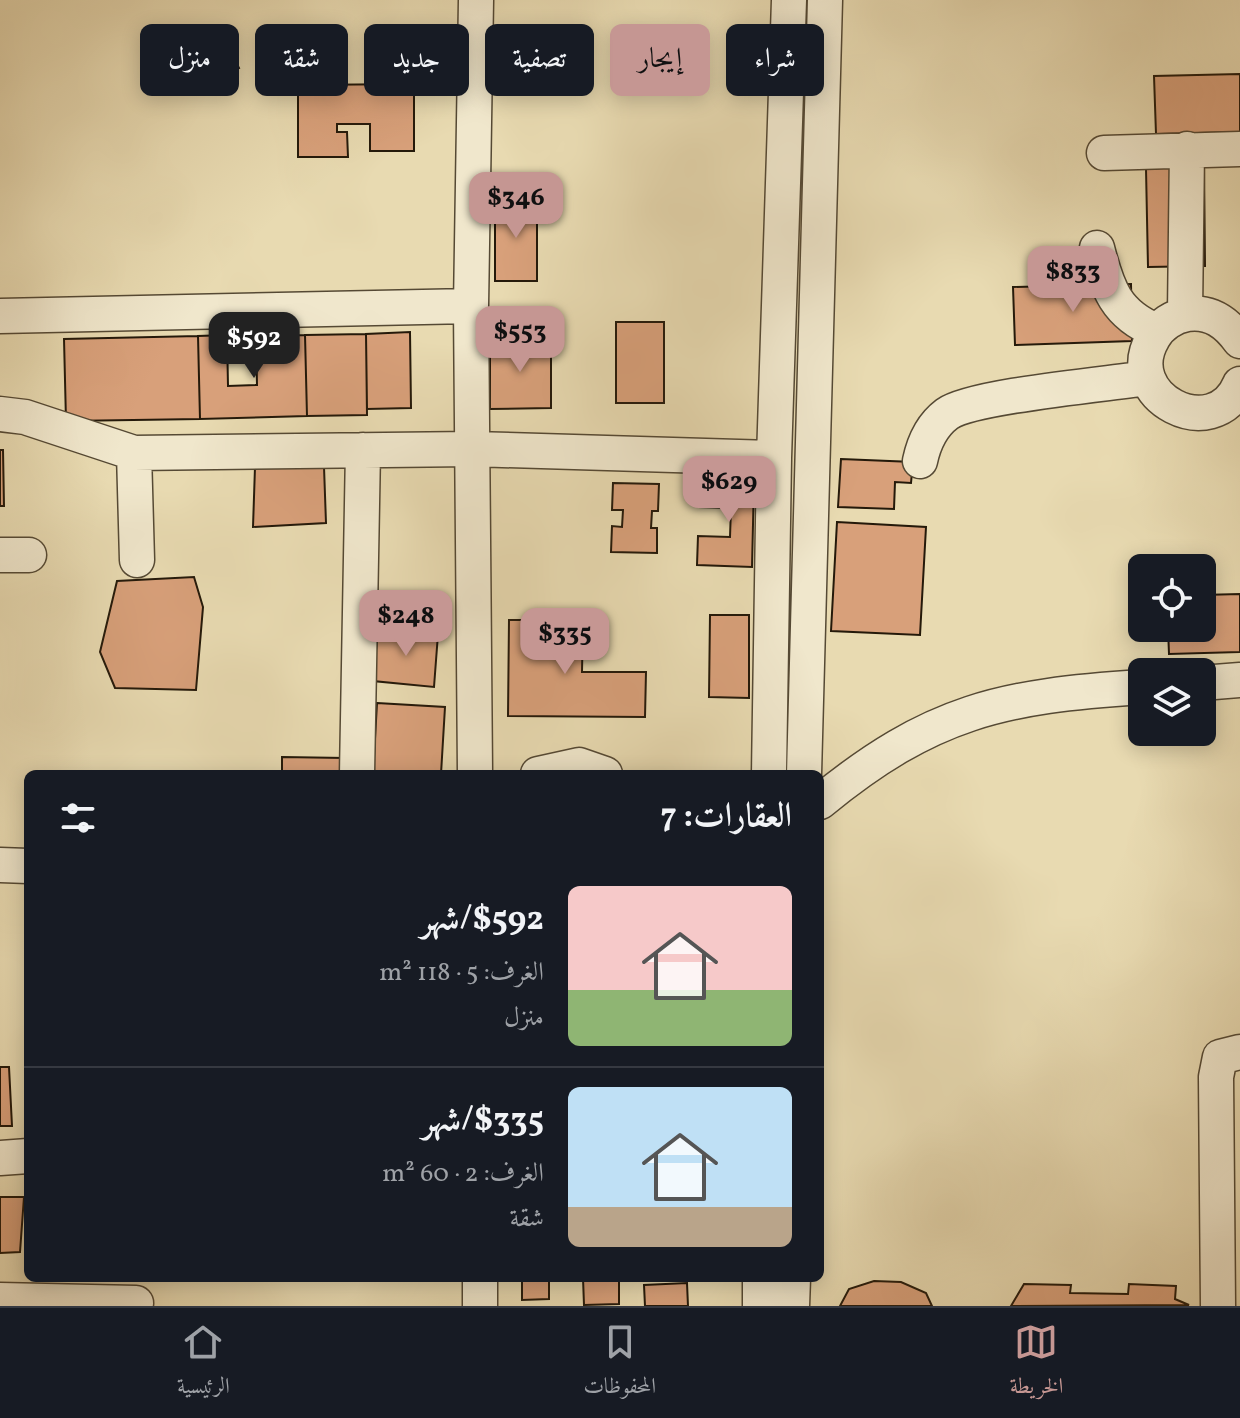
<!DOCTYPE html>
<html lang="ar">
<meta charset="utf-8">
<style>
:root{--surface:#171b24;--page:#242831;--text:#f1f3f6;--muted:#9ea1a6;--line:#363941;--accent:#c59692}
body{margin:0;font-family:Vollkorn,Amiri,serif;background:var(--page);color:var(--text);direction:rtl;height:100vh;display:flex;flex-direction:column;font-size:30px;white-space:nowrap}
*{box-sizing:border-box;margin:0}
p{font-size:26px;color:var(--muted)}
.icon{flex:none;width:44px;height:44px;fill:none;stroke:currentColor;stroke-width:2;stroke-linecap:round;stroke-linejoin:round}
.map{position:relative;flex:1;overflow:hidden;direction:ltr}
.drawer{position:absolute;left:24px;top:770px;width:800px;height:512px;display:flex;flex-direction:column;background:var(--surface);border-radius:12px;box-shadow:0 4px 20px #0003;direction:rtl}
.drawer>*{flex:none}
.hud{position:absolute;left:24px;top:24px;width:800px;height:72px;direction:rtl;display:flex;gap:16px}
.fabs{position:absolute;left:1128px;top:554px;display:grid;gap:16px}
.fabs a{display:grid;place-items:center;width:88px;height:88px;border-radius:12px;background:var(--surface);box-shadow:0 4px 20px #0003;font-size:40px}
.price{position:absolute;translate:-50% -68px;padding:0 18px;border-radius:16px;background:var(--accent);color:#111;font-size:26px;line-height:52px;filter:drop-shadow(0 2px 4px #0008)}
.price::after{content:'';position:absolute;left:50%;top:48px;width:24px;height:18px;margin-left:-12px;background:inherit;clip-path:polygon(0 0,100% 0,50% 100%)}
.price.selected{background:#222;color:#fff}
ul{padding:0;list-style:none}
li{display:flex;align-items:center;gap:24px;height:200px;padding:0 32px}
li+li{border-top:2px solid var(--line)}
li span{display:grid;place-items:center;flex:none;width:224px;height:160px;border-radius:12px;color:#555}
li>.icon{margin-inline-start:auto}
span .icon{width:96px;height:96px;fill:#fffc;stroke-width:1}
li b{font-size:34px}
h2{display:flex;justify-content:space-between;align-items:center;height:96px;padding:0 32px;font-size:34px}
.chip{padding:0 28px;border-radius:12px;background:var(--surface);box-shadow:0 4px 20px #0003;font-size:28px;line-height:72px}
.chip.selected{background:var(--accent);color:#111}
.menu{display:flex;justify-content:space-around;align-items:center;height:112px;border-top:2px solid var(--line);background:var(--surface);font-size:22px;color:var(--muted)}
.menu a{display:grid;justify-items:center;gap:4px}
.menu .selected{color:var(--accent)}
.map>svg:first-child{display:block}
</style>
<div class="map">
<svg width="1240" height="1306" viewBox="0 0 1240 1306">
<rect width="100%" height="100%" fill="#e8dab1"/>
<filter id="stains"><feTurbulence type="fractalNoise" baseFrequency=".0025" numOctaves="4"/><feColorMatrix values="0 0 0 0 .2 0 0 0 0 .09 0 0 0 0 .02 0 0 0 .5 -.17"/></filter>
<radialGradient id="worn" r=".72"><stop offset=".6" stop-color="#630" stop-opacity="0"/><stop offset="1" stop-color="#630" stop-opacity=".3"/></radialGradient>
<path fill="#d8a07a" stroke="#24190a" stroke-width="2" d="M228,47L239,68L222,76L211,55Z
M1240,74V132L1156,134L1154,76Z
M414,84V151H370V124H337V132H347L348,157H298V85Z
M1204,165L1205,266L1148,267L1146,169Z
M537,198V281H495V199Z
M1131,284L1132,341L1015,345L1013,287Z
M616,322H664V403H616Z
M410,332L411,408L367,409L366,334Z
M366,334L367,415L307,416L305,335Z
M227,335L228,386L257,385L256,336L305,335L307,416L200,419L198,336Z
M198,336L200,419L66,421L64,339Z
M551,339V408L490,409V340Z
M0,450H3L4,506H0Z
M841,459L913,462L911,483L895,482L894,509L838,507Z
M255,467H324L326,523L253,527Z
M700,481L754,482L752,567L697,565L698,536L730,537L731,508L699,507Z
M613,483L659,484L658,511H652L651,528H657V553L611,552L612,526L622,527L623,510H612Z
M837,522L926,527L920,635L831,631Z
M194,577L203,607L196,690L115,688L100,652L117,581Z
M1240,594V652L1169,654L1168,628H1202V595Z
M710,615H749V698L709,697Z
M509,620H583L582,672H646L645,717L508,716Z
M378,629L438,634L434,687L373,681Z
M377,703L445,707L441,774H373Z
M282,757L345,758V774H282Z
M0,1067H9L12,1126H0Z
M0,1197H24L20,1252L0,1253Z
M522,1278H549V1299L522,1300Z
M583,1278H619V1304L584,1305Z
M874,1281L901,1282L926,1293L932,1306H840L849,1289Z
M687,1283L688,1306H645L644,1285Z
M1024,1284L1071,1285L1070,1293L1128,1294L1129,1284L1176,1286L1175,1299L1189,1305L1011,1306Z"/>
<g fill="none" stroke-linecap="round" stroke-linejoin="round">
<g stroke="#554934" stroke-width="37">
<path id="minor" d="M1104,153L1240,149
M1097,248C1107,288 1116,315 1157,331
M1185,314L1187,149
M0,316L471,306
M1240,341C1227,323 1211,311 1188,314C1174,316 1160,325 1153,338C1118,397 1214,446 1240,384
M0,414L25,417L134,453L472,449L774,458
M134,453L137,560
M920,461C924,442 931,426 947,414C972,396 1108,384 1147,378
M0,555H29
M1202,683L1240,680
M357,774L363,450
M475,774L471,306L476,0
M538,774L579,765L605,774
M769,774L774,458L789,0
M804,774L825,0
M820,802C931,711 1002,696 1142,687
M0,865L28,866
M0,1158L28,1156
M480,1278V1306
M0,1300L136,1303
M760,1306V1278
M792,1306L793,1278
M1218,1306L1216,1077L1220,1057L1240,1052"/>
</g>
<use href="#minor" stroke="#f0e7cc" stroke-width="34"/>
</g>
<rect width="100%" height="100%" filter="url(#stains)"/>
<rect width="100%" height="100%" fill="url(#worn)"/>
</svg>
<div class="fabs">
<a><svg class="icon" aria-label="locate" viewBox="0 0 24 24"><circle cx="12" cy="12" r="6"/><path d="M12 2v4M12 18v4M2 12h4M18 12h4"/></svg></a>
<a><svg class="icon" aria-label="layers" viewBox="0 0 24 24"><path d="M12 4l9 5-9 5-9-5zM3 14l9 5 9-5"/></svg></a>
</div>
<b class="price" style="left:516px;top:240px">$346</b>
<b class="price" style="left:1073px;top:314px">$833</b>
<b class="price" style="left:520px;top:374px">$553</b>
<b class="price selected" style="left:254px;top:380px">$592</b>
<b class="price" style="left:729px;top:524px">$629</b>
<b class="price" style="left:406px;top:658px">$248</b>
<b class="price" style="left:565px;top:676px">$335</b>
<div class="hud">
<a class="chip">شراء</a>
<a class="chip selected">إيجار</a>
<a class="chip">تصفية</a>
<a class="chip">جديد</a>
<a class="chip">شقة</a>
<a class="chip">منزل</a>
</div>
<section class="drawer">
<h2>العقارات: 7<svg class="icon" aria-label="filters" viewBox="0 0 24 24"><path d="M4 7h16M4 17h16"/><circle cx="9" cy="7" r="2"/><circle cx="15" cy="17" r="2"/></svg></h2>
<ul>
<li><span style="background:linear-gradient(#f6c9c9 65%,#8fb573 0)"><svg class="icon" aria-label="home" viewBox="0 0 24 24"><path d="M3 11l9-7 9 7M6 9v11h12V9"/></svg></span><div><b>$592/شهر</b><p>الغرف: 5 · 118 m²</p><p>منزل</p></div></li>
<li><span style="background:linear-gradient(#bfe0f5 75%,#b9a48a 0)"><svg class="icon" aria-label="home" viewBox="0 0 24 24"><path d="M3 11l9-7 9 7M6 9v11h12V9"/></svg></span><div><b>$335/شهر</b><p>الغرف: 2 · 60 m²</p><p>شقة</p></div></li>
</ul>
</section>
</div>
<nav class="menu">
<a class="selected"><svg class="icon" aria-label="map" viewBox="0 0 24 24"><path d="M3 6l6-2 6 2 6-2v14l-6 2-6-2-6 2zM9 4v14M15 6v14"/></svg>الخريطة</a>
<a><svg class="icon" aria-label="saved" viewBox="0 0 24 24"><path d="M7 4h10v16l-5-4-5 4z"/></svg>المحفوظات</a>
<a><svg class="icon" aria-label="home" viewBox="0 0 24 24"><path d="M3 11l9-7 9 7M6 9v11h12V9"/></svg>الرئيسية</a>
</nav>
